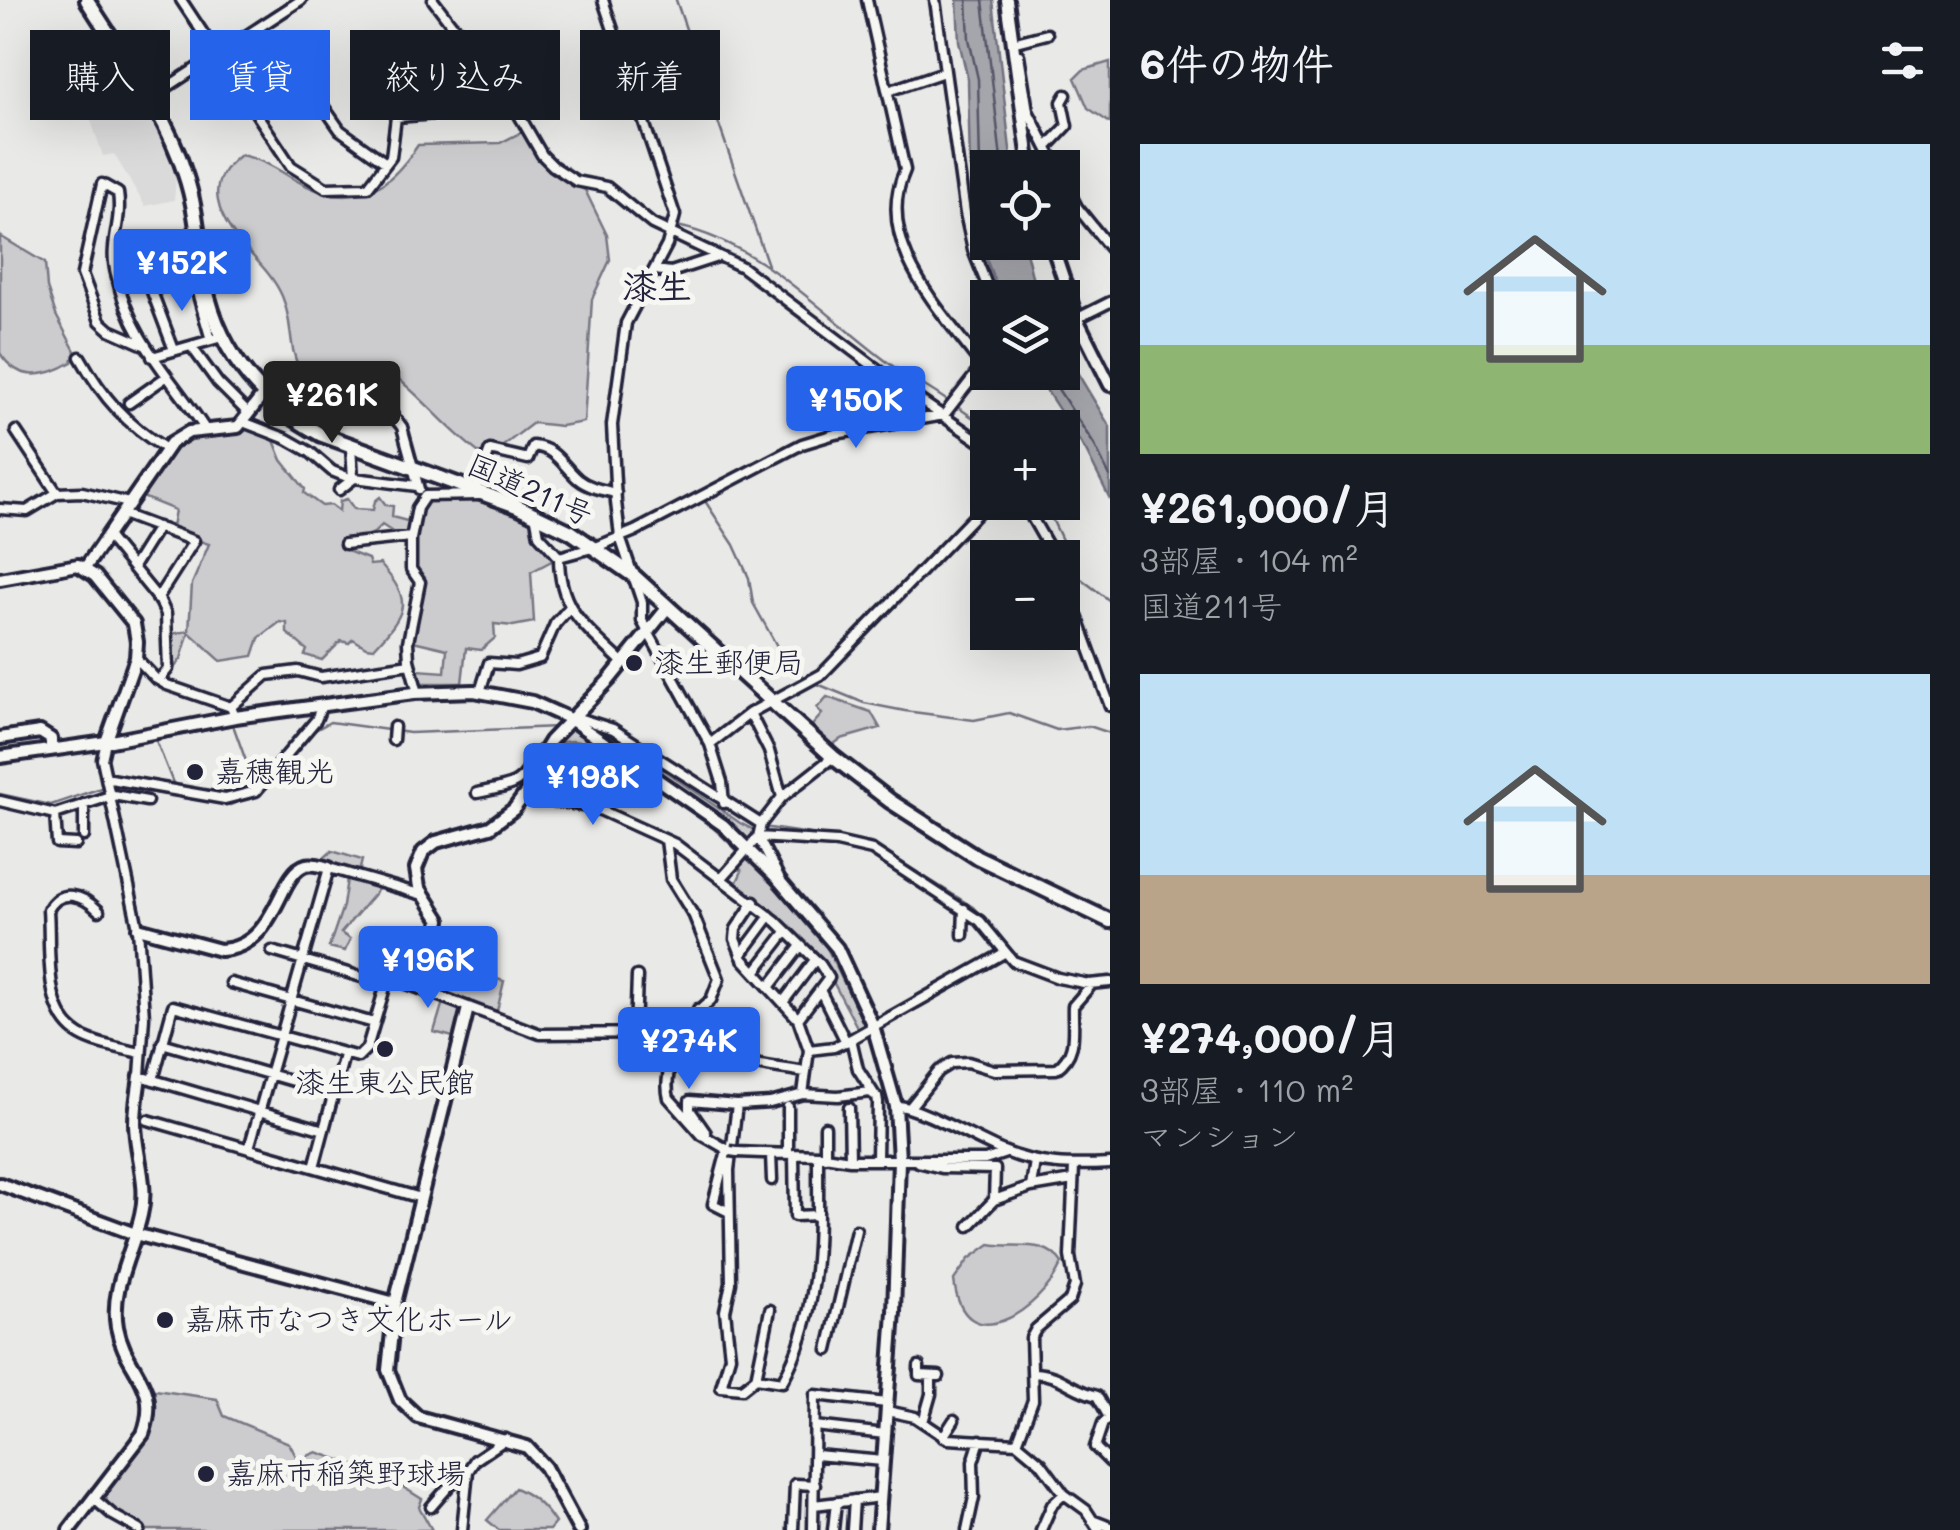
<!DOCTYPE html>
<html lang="ja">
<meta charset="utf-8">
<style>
:root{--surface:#171b24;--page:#20242c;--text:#f1f3f6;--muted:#9ea1a6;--accent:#2563eb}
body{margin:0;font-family:Mali,"Klee One",sans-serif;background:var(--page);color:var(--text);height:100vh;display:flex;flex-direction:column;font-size:38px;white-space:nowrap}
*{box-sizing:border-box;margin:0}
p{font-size:32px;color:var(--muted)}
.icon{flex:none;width:55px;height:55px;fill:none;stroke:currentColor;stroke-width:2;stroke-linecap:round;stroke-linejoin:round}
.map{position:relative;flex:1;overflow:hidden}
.side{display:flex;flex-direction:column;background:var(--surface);width:850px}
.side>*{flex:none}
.top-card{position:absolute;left:30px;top:30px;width:930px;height:90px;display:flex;gap:20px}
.tools{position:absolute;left:970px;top:150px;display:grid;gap:20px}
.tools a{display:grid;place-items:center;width:110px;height:110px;border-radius:0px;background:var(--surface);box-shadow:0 10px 40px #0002;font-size:50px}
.price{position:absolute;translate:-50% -85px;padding:0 22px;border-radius:10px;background:var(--accent);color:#fff;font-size:32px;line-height:65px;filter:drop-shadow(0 2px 5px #0008)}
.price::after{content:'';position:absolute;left:50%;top:60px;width:30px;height:22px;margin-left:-15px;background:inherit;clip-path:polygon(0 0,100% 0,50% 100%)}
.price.current{background:#222;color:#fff}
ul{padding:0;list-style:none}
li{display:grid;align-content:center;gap:20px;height:530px;padding:0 30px}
li span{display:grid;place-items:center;height:310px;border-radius:0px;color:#555}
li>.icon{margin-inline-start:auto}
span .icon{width:180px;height:180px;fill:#fffc;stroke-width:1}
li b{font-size:42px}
h2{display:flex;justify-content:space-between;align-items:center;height:120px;padding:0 30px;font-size:42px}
.pill{padding:0 35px;border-radius:0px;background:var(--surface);box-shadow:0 10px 40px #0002;font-size:35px;line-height:90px}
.pill.current{background:var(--accent);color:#fff}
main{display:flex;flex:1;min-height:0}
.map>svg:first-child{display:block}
</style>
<main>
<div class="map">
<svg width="1110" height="1530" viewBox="0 0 1110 1530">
<rect width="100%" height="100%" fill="#e9e9e7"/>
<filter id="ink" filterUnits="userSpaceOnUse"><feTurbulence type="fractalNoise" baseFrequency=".01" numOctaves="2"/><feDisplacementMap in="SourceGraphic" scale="20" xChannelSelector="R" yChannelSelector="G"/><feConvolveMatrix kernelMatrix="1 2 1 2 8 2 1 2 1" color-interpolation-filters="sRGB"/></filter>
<g filter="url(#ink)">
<path fill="#dadada" d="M129,79L177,169L174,200L145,206L114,154L103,156L84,100L91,88L100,91Z"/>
<path fill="#ccccce" stroke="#777784" stroke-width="2.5" d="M1110,62V123L1088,108L1075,78L1083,70Z
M522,132C538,160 555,178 585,190L607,235L610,260L592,299L584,422L561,426L533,423L503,446L482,455C450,432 427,402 396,377C374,380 354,402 331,393C279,371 299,336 282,296C267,261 225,239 218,201C214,181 225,167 240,155C275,161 297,187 327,193C371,202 395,179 418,145L500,143Z
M0,236L45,263L47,288L56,315L75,351L72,362C45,378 18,382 0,353Z
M243,422L271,433L282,460L305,489L304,493L322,506L331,505L339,511L340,501L347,499L354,509L373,510L375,501L380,497L386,505L393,506L392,517L407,521C427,469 517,514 552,528L542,539L559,557L531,572L534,622L513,626L494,624L495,638L481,650L466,648L462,683H418V670L445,672L447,649L409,640L420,587L403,534L397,535L382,525L374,533L348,545L350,552L368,559L370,565L380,564C414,602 406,613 374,648L366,647L353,639L349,643L341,641L322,660L305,655L307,650L287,633V623L280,622L259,638L253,656L221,661L189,632L181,659L172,671L171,634L189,631L192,584L209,544L171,532L175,510L135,494L181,435Z
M827,697L871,712L880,728L841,739L828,748L808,730L822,714L817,708Z
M587,725L617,738L740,823L756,831L740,847L825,944L865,1026L858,1029L822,961L797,940L799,937L736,884L742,871L739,867L746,860C715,825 619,745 572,741C565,741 556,744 549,746L565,727Z
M332,851L362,860L357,881L380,887L341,933L350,939L345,951L329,947L343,906L347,879L355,880L354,876L316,865Z
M438,962L504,981L497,1011L463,1001L453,1037L434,1032L445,995L433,985Z
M990,1244C1017,1249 1045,1238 1062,1263C1042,1309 963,1364 954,1280L969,1259Z
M155,1390L217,1399L224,1416L289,1443L298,1460L317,1452L385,1476L422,1499L419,1507L432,1530H142C69,1488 124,1483 142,1437C148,1422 149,1405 155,1390Z
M515,1488C532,1495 545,1507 555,1523L549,1530H499L487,1520Z"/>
<path fill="#a5a5ac" stroke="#71717f" stroke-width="2.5" d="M957,0H993L1012,167L988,168V242L1024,243L1037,297H1001L981,246L970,168L968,80L959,41Z
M1063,349L1110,427V499L1086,451L1035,373L1062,372Z"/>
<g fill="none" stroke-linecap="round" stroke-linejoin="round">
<path stroke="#565668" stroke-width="2.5" d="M967,0L969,39L978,79L980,167L988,220
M983,0L1002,168
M1047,372L1095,446L1110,477"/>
<path stroke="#71717f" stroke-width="2.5" d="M428,0L445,26L488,63L507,106
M676,0L726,145
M511,112L536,152
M727,148L768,265
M556,172L570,181
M611,184L653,218L670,224
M677,226C761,243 823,315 890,364C909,378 930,388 949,402
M956,406L988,428
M1044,502L1080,578L1110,601
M685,509L705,501L734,545L749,578L753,603L788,666L807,679
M815,683L864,703L905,711L974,720L1009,713L1057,730L1089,726L1110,733
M275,707L415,686
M310,733L330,722L410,733L557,727
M155,738L175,788
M156,740L233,725L255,786
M651,758L756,826L871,843L973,907L1019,958L1054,972L1089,978L1110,976
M112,786L230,805L261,792L298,747
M0,794L51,805L104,787"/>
<g stroke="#22223b" stroke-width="15">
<path id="street" d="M181,0L291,166L326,188L368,187L391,157L396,117L515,108
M433,0L452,25L474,42L498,68L508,96L542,155L553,166L576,181L607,187L652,224L742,267L905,390L988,447
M603,0L675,215L667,245L626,323L612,425L616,502L620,537L642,602V621L710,744L722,782L724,803
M867,0L905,170C872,243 942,311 982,366
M935,0L965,213L973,250L992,298
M1012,43L1047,34
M1019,55L1028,111L1057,168
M888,91L944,72
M149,99L301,0
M319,100L340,130L386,163
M1047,147L1067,126L1062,102L1066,95
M1062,178L1077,207L1110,248
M655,270L671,272L717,257
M149,271L151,289L174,350
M203,273L131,272L117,277C130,339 172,378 205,429
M192,275L211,340
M117,277C107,245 123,225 118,193L102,184L82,274L100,321L110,330L144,345
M1062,326L1110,302
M191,346L218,383L249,414
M80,357C103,398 126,424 166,449
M152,357L222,337
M387,383L382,402L402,427L419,489
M129,403L166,377
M243,422L287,439L310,452L332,471L347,477L417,486
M16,431L57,493L82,492L129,503
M339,490L353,479L351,446
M475,490L490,450L528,459L533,446C556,448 562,465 578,479C589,488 603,490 616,493
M1023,502L1055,558
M0,509L27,511L57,493
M122,514L194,541L157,599
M535,514L539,535L559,557L596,547L635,531L802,444L835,434L944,415L982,366L988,363
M107,536L160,601L166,614L168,669L159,680
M345,544L411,537
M559,557C559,611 587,628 623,663
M133,567L158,527
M1062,575L1110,706
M136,658L155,678L167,685L231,707L235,717
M480,692L489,663L516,665L540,658L555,624L569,608
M418,693L409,660L408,642L420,582L411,569V539L417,508L425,496L480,495
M231,707L267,675L298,671L321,677L410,664
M750,713L769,751L782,797
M575,717L613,729L761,824
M393,740L394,727
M106,742L102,759L138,928L144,1017L140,1076L324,1130
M710,744L750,713L822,674L988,502
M107,782L111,779L225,799L256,791L316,720L322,705
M477,793C508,786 523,788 535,755L541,757
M524,799L568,803L600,810L675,844L776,921L820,964L829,978L798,1019L809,1050L803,1094
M0,801L55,814L113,795L147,801
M55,814L57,843L76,844
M84,836V804
M758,837L837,842L872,850L980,921L1013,961L1058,978L1089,984L1110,982
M758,837L779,877
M666,840L671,879L694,916L719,979L711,1000L669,1037
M721,879L758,837L761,824L782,797L833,757
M754,902L736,929L735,939L743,959L798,1019
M99,911C83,895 60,887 48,910C51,947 42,1013 80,1035C97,1045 121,1048 140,1053
M963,935L964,909
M272,951L386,984L399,981L540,1034L658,1033L669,1037
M741,955L770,916
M755,972L786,932
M231,983L374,1023
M770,986L800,947
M820,990L846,1042
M784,1001L815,960
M698,1009C734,1069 740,1061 805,1072
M635,1033L637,976
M669,1037C676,1057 663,1078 669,1098L702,1135L730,1151
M851,1039L858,1069L874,1094
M162,1043L334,1093
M809,1050L834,1047L851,1039L1004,953
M153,1080L173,1006L358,1057L367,1048L386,984
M896,1106C914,1104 980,1142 1003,1151C1039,1166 1072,1166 1110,1164
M911,1106L939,1071L952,1063L968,1062L994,1070L1056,1069C1079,1053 1072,1029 1073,1006L1092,984
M849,1108L850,1160
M148,1120L421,1198
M706,1133L690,1110V1101L737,1105
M249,1148L329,868L423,895
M727,1150L713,1204L729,1212
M737,1152L818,1155L850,1160H985L1006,1153
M771,1154L772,1180
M788,1154V1107
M794,1154L795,1216L818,1215
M818,1155C818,1233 822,1311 782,1382L756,1378L742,1389L721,1387L730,1356L725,1311L731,1283L729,1170L737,1105L770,1103L803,1094L838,1096L870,1092L877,1097L878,1103L877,1159
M825,1157V1127
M918,1162L942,1168L995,1169L994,1200L1031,1187L1073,1180
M314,1167L344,1055
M1031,1187L1035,1161
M969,1226L994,1200
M828,1350L856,1230
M919,1366V1375L939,1376
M1034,1373C1061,1374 1071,1390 1097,1396L1110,1419
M756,1378L770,1310
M887,1411L915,1417L948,1439L1017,1443L1041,1463L1064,1494L1086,1510L1099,1530
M1110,1419L1103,1423L1095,1447L1110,1462
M923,1422L931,1394V1376
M815,1426L885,1434
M943,1437L954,1420
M1017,1443L1033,1400L1031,1338L1036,1329L1070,1300L1075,1285L1070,1256L1074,1167
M816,1455L883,1461
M93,1498L113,1515L140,1530
M814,1505L881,1497
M431,1507L450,1485L468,1471
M1092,1520L1110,1527
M462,1530L468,1471L475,1460L506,1439
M793,1530L795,1484L815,1485
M813,1530L815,1395L887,1403
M833,1530L836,1502
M852,1530L854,1500
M967,1530L974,1497L973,1462L980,1440
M1041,1530L1052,1505L1064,1494"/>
</g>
<g stroke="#22223b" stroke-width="18">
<path id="secondary" d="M1007,0L1030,168
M1051,242L1077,319L1110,385
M85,568L171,443L189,432L238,427L263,395
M0,579L78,565L95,576L134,624L137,642L136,658L106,742
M0,738L40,732L51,739V750
M0,757L106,742L235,717L414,693L474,691L532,702L570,719L723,825L777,878L837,948L873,1026L896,1106L899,1160L894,1312L878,1530
M138,928L220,950C278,947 277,873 306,865C313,863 322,866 329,868
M426,990L440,920L419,887L416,869L423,852L436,842L490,827L514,809L531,786L542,754L550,741L609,680L668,607
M468,1008L395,1303L388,1370L400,1400L418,1417L527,1447L545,1467L579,1530
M0,1184L135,1234L395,1303
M69,1530L143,1434C162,1384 125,1371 117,1327C110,1288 133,1251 141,1215C149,1184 135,1153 135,1123C135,1107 138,1092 140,1076"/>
</g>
<g stroke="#22223b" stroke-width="20">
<path id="highway" d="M87,0C121,55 166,112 185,174C196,206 198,240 203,273C214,345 256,400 320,434L517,506L571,532L634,576L833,757L890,801L977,857L1110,921"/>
</g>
<use href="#street" stroke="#f6f6f2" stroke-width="8"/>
<use href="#secondary" stroke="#f6f6f2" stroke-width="10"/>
<use href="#highway" stroke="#f6f6f2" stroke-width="12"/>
<g stroke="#22223b" stroke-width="15" stroke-linecap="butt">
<path id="street-bridge" d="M730,1151L737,1152"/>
</g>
<use href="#street-bridge" stroke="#f6f6f2" stroke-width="8"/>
</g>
</g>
<g fill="#22223b" stroke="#f6f6f2" stroke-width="4">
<circle cx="634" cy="663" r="10"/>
<circle cx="195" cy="772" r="10"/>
<circle cx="385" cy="1049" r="10"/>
<circle cx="165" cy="1320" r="10"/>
<circle cx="206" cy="1474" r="10"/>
</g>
<g text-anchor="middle" stroke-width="10" stroke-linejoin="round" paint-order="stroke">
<g font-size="30" fill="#22223b" stroke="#f6f6f2">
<text transform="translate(530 490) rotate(24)" y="10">国道211号</text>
</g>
<g font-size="30" fill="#22223b" stroke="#f6f6f2" text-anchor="start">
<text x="654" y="673">漆生郵便局</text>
<text x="215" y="782">嘉穂観光</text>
<text x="385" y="1093" text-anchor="middle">漆生東公民館</text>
<text x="185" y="1330">嘉麻市なつき文化ホール</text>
<text x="226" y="1484">嘉麻市稲築野球場</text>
</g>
<g font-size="35" font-weight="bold" fill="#22223b" stroke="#f6f6f2">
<text x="657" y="299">漆生</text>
</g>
</g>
</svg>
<div class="tools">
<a><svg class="icon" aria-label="locate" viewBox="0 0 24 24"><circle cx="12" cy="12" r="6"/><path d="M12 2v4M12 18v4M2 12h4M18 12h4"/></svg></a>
<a><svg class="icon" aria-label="layers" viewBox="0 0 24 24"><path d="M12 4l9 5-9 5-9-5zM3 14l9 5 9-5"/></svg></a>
<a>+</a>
<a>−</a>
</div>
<b class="price" style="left:182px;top:314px">¥152K</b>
<b class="price current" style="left:332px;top:446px">¥261K</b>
<b class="price" style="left:856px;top:451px">¥150K</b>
<b class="price" style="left:593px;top:828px">¥198K</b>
<b class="price" style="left:428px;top:1011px">¥196K</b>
<b class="price" style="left:689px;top:1092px">¥274K</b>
<div class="top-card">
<a class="pill">購入</a>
<a class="pill current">賃貸</a>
<a class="pill">絞り込み</a>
<a class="pill">新着</a>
</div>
</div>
<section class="side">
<h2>6件の物件<svg class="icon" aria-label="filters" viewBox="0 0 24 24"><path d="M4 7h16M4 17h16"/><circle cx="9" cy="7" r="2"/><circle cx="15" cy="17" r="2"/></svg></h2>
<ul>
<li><span style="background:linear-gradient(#bfe0f5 65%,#8fb573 0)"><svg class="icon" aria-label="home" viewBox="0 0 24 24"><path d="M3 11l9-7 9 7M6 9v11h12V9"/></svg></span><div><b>¥261,000/月</b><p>3部屋 · 104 m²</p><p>国道211号</p></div></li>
<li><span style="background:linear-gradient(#bfe0f5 65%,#b9a48a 0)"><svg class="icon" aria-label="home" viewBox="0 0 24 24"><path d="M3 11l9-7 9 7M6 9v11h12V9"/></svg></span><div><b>¥274,000/月</b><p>3部屋 · 110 m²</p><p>マンション</p></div></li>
</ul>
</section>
</main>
